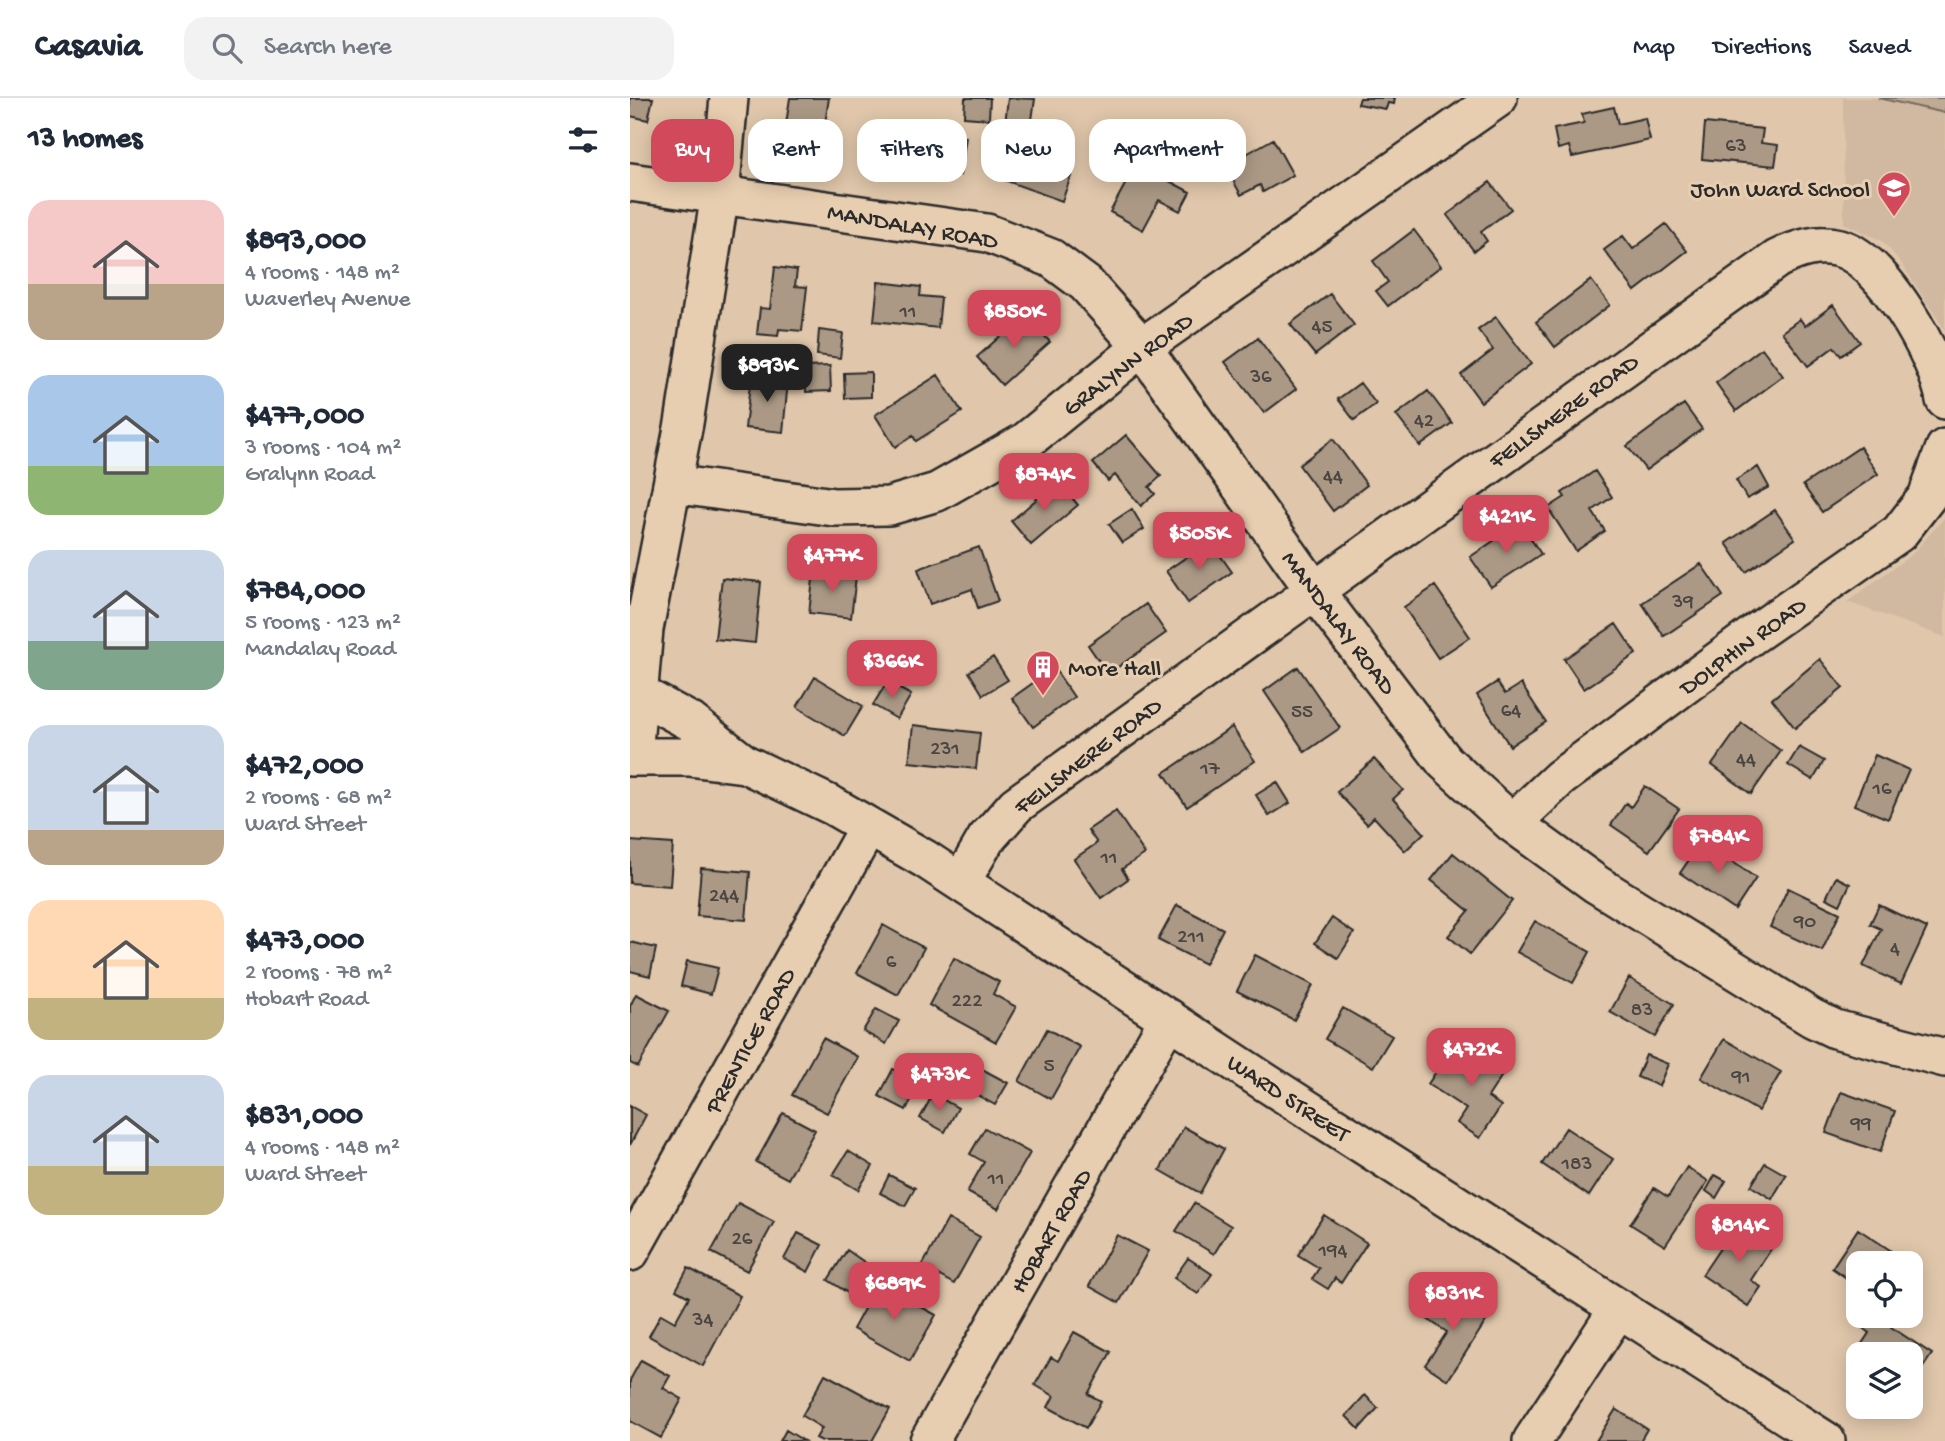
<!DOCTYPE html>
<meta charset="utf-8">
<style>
:root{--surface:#fff;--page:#f2f2f3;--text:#1f2937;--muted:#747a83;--line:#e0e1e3;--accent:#d1495b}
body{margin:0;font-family:"Gochi Hand",sans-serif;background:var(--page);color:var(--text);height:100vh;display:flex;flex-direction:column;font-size:26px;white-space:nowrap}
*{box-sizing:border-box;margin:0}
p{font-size:23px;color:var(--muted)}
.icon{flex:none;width:38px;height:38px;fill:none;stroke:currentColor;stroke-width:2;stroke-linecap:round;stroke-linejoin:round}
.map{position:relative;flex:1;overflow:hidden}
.details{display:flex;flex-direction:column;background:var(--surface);width:630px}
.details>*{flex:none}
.top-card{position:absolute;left:21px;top:21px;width:665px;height:63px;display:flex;gap:14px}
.controls{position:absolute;left:1216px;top:1153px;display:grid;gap:14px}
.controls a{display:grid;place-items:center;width:77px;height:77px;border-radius:14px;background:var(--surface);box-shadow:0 4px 18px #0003;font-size:35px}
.price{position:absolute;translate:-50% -60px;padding:0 16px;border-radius:14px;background:var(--accent);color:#fff;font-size:23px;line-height:46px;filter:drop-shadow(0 2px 4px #0008)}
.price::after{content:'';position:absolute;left:50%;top:42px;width:21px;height:16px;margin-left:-10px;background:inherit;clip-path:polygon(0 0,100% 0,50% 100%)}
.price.selected{background:#222;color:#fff}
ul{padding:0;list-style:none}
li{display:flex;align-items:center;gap:21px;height:175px;padding:0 28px}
li span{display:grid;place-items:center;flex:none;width:196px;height:140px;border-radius:21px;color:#555}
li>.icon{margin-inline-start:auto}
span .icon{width:84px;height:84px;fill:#fffc;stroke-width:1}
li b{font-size:30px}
h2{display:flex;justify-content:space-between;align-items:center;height:84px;padding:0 28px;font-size:30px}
.chip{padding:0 24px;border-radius:21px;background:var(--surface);box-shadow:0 4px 18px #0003;font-size:24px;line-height:63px}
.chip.selected{background:var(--accent);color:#fff}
header{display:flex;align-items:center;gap:42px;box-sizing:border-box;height:98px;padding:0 35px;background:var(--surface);border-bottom:2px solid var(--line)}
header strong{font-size:33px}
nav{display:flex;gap:38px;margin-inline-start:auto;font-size:24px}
.search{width:490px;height:63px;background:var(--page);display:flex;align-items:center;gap:18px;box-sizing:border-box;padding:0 24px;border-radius:21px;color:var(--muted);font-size:26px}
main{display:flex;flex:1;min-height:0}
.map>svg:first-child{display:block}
</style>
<header>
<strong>Casavia</strong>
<div class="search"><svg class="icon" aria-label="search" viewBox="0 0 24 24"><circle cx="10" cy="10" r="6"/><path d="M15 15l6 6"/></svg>Search here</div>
<nav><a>Map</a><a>Directions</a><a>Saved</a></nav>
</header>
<main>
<section class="details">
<h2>13 homes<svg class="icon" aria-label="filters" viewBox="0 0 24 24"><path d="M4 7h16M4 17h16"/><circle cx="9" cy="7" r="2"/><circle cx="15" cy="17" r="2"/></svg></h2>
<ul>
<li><span style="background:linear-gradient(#f6c9c9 60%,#b9a48a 0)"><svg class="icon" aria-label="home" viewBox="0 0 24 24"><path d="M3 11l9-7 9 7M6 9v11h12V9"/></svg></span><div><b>$893,000</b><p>4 rooms · 148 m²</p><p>Waverley Avenue</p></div></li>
<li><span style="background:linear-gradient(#a9c7e8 65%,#8fb573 0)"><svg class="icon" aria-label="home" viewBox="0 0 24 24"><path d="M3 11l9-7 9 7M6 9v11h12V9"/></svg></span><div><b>$477,000</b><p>3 rooms · 104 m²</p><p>Gralynn Road</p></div></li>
<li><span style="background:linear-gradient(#c9d6e8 65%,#7fa58c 0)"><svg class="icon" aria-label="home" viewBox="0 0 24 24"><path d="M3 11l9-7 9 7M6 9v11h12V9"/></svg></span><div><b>$784,000</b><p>5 rooms · 123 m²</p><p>Mandalay Road</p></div></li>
<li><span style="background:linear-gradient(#c9d6e8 75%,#b9a48a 0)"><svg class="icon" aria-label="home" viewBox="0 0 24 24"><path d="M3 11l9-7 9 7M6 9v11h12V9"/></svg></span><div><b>$472,000</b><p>2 rooms · 68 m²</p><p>Ward Street</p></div></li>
<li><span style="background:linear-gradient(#ffd9b3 70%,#c2b280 0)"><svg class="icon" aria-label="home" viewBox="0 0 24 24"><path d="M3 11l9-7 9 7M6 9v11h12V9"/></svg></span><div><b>$473,000</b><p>2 rooms · 78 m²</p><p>Hobart Road</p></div></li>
<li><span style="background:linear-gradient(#c9d6e8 65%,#c2b280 0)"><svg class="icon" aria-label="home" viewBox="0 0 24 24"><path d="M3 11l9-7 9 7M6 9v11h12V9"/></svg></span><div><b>$831,000</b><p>4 rooms · 148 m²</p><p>Ward Street</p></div></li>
</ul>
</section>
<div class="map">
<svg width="1315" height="1343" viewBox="0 0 1315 1343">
<rect width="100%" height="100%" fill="#e0c7ab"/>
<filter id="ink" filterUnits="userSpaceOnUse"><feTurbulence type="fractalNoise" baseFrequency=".0143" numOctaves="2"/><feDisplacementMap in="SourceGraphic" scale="14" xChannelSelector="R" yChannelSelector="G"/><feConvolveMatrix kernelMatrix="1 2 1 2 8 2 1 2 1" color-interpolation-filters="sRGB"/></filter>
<g filter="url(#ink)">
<path fill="#d0b9a0" d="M1213,0H1315V232L1269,162L1252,143L1214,125Z
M1315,419V539L1217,504L1282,456Z"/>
<path fill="#bfab93" stroke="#756b5f" stroke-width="2" d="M1248,0H1315V15Z"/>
<path fill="#ab9985" stroke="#2b2b2b" stroke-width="2" d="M0,0H23L18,22L0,18Z
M160,0H199L192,45L154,39Z
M335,0H360L359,21L334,19Z
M378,0L405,1L401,29L375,26Z
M730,0H765L764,6L758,5L756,11L728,6Z
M984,9L988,26L1015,20L1020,42L942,59L939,48L928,51L924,31L954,25L952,16Z
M1075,25L1133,31L1131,45L1148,47L1145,68L1072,61Z
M271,28L336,39L330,77L265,67Z
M643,41L663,77L633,94L630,87L611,97L588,55L604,46L611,59Z
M386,47L445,67L432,103L374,82Z
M498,61L560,94L550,113L529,102L513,132L480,114L497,83L489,78Z
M860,84L881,111L851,134L857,143L844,153L817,117Z
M1036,126L1057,153L1005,193L974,152L993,138L1003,151Z
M784,132L811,168L758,208L746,193L758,184L743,163Z
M145,169L167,172L165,188L177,189L172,233L149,231L148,238L127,236L130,210L140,211Z
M961,182L980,207L925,249L906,224Z
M248,184L291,189L290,198L311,200L308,230L244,223Z
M700,196L724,227L685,257L660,226Z
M1203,207L1230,244L1211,258L1204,249L1178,268L1152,234L1170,221L1175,228Z
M395,216L420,244L372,287L347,259Z
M866,219L901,266L851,304L831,277L863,252L848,232Z
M189,232L213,235L210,260L187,257Z
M628,240L666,291L634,315L595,264Z
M1132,250L1153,278L1106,313L1086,285Z
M200,268L201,293L176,294L175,269Z
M241,274V299L215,300L214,275Z
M308,277L332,314L286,343L283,338L265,349L245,317Z
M121,278L158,283L153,334L115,330Z
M730,285L746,306L724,322L708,301Z
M798,293L822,325L790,348L766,317Z
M1054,306L1072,331L1016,372L997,348Z
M496,337L531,378L519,389L525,396L511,408L485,377L478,383L463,365Z
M703,341L737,387L703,413L669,367Z
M1230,349L1248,376L1192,414L1173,387Z
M1128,369L1139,389L1117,401L1106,382Z
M965,373L982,399L962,413L975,433L946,453L918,410L935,399L932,395Z
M428,383L448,407L401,447L381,423Z
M502,411L514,431L492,445L479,426Z
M1145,412L1165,441L1116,474L1096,445Z
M890,425L911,456L861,489L840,459Z
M580,443L602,474L558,505L536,473Z
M349,449L368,503L348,510L342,491L300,506L288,471Z
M1071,466L1093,498L1034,538L1012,505Z
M184,473L226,478L221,520L179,515Z
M92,480L131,484L125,545L85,541Z
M805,488L840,539L808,560L774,509Z
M516,506L536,535L478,576L458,547Z
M986,526L1006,556L954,591L934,561Z
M363,559L378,582L353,597L339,574Z
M1190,561L1213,590L1165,630L1142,601Z
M668,569L710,630L675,654L634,593Z
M424,570L444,599L403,629L382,600Z
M185,579L233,608L215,638L167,609Z
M257,584L281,597L267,621L243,607Z
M867,584L875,596L891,586L916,624L880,648L847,597Z
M1112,625L1151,653L1121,696L1082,667Z
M283,627L350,635L346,671L279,664Z
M602,629L625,663L557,709L534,675Z
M1169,649L1194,663L1183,682L1158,667Z
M1245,657L1279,672L1258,721L1224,707Z
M744,661L773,692L763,701L794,735L775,753L744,719L737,726L707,694Z
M647,684L660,705L639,718L626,697Z
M1015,688L1049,711L1019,753L981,727L996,705L1001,709Z
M486,713L515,756L492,771L498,781L471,800L444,761L467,745L458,732Z
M0,743L43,746L40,788L0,785Z
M1072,743L1126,780L1105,812L1050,775Z
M823,755L882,803L840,856L818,838L839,813L801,782Z
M71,770L120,774L116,822L67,818Z
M1206,779L1220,786L1210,807L1196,800Z
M1158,790L1210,815L1192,853L1140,829Z
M547,807L593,831L575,866L528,842Z
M1249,807L1297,830L1271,886L1233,868L1251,831L1240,826Z
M702,820L724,835L708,860L685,845Z
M905,823L960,854L943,885L887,854Z
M253,827L294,850L268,897L227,875Z
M0,844L26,850L20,878L0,873Z
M625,857L683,887L664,922L607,893Z
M324,860L369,884L363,896L386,909L366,944L299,907Z
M57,863L88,870L81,896L51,888Z
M999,880L1044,906L1025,939L980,914Z
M6,896L39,913L8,969L0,965V908Z
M713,910L762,938L743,969L695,941Z
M246,911L269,923L256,946L233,933Z
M417,931L450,949L421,1001L389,983Z
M193,940L228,959L197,1015L162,997Z
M1094,941L1151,974L1128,1013L1071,980Z
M859,951L880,965L858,999L871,1008L850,1040L827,1025L836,1011L798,986L819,954L846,971Z
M1016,957L1038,966L1029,988L1007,979Z
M263,971L290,985L276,1012L249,998Z
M352,971L378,985L365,1007L340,993Z
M1211,994L1265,1013L1250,1054L1196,1035Z
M303,996L328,1010L315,1034L290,1020Z
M0,1008L16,1017L0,1047Z
M153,1015L185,1032L158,1081L126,1064Z
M554,1029L594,1051L570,1095L530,1072Z
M355,1030L400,1055L368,1111L337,1094L354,1064L340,1056Z
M936,1030L983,1061L959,1098L912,1066Z
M218,1053L243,1068L228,1092L203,1077Z
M1135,1065L1156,1077L1142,1101L1121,1088Z
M1057,1069L1078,1083L1035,1148L1000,1126L1024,1090L1038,1099Z
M259,1077L285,1090L275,1108L250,1095Z
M1085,1077L1096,1083L1086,1100L1076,1093Z
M108,1105L144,1124L117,1173L81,1154Z
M564,1105L601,1128L584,1156L546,1133Z
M694,1117L737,1145L711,1185L705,1180L698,1191L682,1181L689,1170L668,1157Z
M318,1121L350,1139L324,1186L292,1168Z
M1107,1125L1143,1148L1121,1182L1131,1189L1118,1208L1072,1177Z
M1228,1131L1260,1152L1251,1166H1228V1188L1202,1170Z
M168,1135L192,1147L178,1174L154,1161Z
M487,1137L518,1153L489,1205L459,1188Z
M217,1152L237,1166L218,1195L198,1182Z
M558,1160L582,1176L568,1196L544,1180Z
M58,1170L110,1198L73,1268L19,1238L31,1216L45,1224L59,1199L46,1192Z
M248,1185L306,1217L280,1263L223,1231Z
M813,1191L858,1220L818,1282L795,1267L817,1234L794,1219Z
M1235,1218H1268L1261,1229L1302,1256L1281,1287V1256H1228V1261L1224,1258L1239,1235L1229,1227Z
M444,1234L481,1254L458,1296L471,1303L456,1330L418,1309L424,1298L405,1287L421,1259L428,1263Z
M11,1262L40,1278L33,1290L52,1301L31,1340L0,1323V1282Z
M195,1276L260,1311L242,1343H192L186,1340L192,1330L172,1318Z
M735,1297L748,1310L729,1331L716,1318Z
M986,1311L1017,1331L1010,1343H966Z
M156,1332L174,1343H150Z"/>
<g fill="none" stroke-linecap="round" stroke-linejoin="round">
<g stroke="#2b2b2b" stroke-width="42">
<path id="minor" d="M0,84L357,135L421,160L456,186L512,249L684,492L815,664L882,725L966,786L1182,920L1205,931L1315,960
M43,386L204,409L259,408L307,394L395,344L512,249L868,0
M0,598L6,594L61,624L115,666L203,708L295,761L635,984L1196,1343
M3,658L14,531L54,325L90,96L99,0
M0,659H59L114,666
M882,725L930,680L1124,536L1269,435L1297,399L1315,350
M331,784L356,741L386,707L1147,161C1167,151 1187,144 1210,150C1253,162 1308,259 1315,302
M0,1154L238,729
M299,1343L539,920
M902,1343L989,1210"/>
</g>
<use href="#minor" stroke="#e8ceb0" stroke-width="37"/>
</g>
</g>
<defs>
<g id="school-pin" transform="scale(1.75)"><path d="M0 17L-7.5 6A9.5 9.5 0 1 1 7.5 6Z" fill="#d1495b" stroke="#e8ceb0"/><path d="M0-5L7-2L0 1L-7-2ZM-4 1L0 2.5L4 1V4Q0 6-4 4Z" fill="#fff"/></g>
<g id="building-pin" transform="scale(1.75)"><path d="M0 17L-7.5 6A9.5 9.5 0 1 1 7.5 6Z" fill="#d1495b" stroke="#e8ceb0"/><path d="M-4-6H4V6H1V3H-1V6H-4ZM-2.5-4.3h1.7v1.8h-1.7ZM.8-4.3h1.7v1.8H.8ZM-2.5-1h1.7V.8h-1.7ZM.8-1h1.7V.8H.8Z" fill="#fff"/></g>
</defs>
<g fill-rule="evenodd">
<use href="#school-pin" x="1264" y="90"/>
<use href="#building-pin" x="413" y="569"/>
</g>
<g text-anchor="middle" stroke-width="6" stroke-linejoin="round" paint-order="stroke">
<g font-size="21" fill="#4b4642">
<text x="1106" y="53">63</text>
<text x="278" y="219">11</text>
<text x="692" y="234">45</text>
<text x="631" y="284">36</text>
<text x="794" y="328">42</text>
<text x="703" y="384">44</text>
<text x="1053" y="509">39</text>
<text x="881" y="618">64</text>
<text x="672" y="619">55</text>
<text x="315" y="656">231</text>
<text x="1116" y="667">44</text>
<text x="580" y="676">17</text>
<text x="1252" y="696">16</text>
<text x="479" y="765">11</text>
<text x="94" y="803">244</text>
<text x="1175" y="829">90</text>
<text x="561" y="844">211</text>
<text x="1265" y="856">4</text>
<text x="261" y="869">6</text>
<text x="337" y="908">222</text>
<text x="1012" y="917">83</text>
<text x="419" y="973">5</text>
<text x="1111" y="984">91</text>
<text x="1231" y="1031">99</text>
<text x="947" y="1071">183</text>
<text x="366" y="1086">11</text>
<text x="112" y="1146">26</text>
<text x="703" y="1158">194</text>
<text x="73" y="1227">34</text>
</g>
<g font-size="24" fill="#2b2b2b" stroke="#e8ceb0" text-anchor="end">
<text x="1240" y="98">John Ward School</text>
<text x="438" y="577" text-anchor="start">More Hall</text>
</g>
<g font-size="24" fill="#2b2b2b" stroke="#e8ceb0">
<text transform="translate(283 127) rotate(10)" y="8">MANDALAY ROAD</text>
<text transform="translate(497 265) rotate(-37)" y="8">GRALYNN ROAD</text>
<text transform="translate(933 312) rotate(-36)" y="8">FELLSMERE ROAD</text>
<text transform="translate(710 524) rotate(53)" y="8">MANDALAY ROAD</text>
<text transform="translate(1112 547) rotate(-36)" y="8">DOLPHIN ROAD</text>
<text transform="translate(457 657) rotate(-37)" y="8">FELLSMERE ROAD</text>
<text transform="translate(119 942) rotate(-61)" y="8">PRENTICE ROAD</text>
<text transform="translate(659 999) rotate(33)" y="8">WARD STREET</text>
<text transform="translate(420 1132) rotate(-60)" y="8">HOBART ROAD</text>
</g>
</g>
</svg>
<div class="controls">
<a><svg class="icon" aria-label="locate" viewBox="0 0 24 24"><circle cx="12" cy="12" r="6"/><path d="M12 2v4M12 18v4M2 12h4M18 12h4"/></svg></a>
<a><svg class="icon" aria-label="layers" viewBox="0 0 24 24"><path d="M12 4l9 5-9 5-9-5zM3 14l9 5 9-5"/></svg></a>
</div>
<b class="price" style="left:384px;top:252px">$850K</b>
<b class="price selected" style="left:137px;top:306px">$893K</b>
<b class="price" style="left:414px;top:415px">$874K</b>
<b class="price" style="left:876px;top:457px">$421K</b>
<b class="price" style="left:569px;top:474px">$505K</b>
<b class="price" style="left:202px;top:496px">$477K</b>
<b class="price" style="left:262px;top:602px">$366K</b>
<b class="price" style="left:1088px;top:777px">$784K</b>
<b class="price" style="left:841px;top:990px">$472K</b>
<b class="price" style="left:309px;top:1015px">$473K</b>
<b class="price" style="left:1109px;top:1166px">$814K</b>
<b class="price" style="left:264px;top:1224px">$689K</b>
<b class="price" style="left:823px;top:1234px">$831K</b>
<div class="top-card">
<a class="chip selected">Buy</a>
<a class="chip">Rent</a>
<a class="chip">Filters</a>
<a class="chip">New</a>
<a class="chip">Apartment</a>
</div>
</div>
</main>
